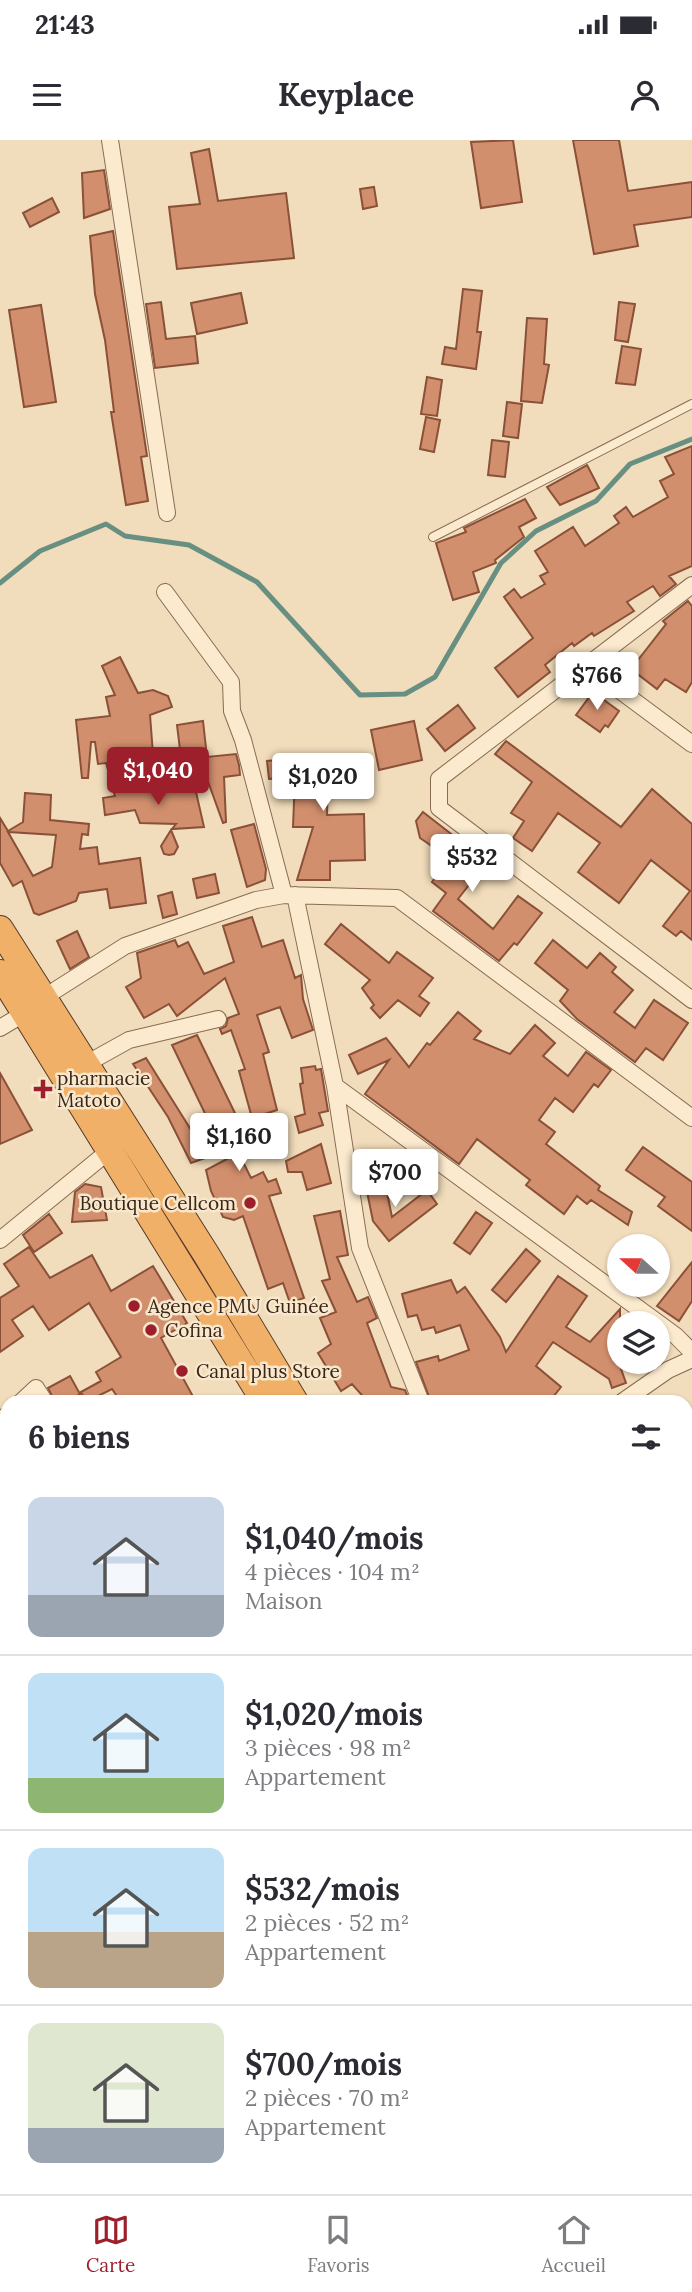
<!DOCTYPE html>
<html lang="fr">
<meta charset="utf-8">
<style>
:root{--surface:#fff;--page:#f2f2f3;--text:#2b2b33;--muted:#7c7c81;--line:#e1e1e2;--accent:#9d1f2b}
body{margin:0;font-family:Lora,serif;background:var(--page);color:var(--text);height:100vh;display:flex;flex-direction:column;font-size:26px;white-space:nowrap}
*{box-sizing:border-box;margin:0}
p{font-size:23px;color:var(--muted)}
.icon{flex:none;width:38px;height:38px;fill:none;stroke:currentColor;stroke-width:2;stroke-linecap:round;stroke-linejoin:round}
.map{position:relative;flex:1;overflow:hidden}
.panel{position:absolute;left:0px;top:1255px;width:693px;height:800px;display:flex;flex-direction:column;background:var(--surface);border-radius:21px 21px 0 0;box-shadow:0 2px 5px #0004}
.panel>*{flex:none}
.needle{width:46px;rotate:291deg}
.buttons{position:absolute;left:607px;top:1094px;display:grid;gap:14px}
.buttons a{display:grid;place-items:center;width:63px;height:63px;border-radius:50%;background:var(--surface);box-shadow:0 2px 5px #0004;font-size:35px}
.price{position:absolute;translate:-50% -60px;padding:0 16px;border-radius:7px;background:#fff;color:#222;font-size:23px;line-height:46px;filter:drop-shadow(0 2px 4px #0008)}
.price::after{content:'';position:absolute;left:50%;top:42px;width:21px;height:16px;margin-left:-10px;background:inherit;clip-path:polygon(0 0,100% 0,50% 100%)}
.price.on{background:var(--accent);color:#fff}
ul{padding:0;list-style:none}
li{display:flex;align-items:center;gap:21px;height:175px;padding:0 28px}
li+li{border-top:2px solid var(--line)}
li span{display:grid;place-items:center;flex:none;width:196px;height:140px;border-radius:14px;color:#555}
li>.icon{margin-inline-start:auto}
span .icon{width:84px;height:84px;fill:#fffc;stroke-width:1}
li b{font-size:30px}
h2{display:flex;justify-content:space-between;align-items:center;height:84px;padding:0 28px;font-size:30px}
.status{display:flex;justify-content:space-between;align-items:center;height:49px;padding:0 35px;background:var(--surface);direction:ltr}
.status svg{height:19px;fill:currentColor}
header{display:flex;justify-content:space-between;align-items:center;height:91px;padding:0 28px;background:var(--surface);font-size:32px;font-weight:700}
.menu{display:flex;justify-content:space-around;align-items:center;height:98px;border-top:2px solid var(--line);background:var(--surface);font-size:19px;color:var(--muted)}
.menu a{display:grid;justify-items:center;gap:4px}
.menu .on{color:var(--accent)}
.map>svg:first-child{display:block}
</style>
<div class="status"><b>21:43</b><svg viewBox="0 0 49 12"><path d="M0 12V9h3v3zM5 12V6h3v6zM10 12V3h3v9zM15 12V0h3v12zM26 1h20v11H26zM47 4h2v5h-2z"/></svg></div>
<header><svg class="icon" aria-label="menu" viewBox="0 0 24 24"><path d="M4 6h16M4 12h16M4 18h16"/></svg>Keyplace<svg class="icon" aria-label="person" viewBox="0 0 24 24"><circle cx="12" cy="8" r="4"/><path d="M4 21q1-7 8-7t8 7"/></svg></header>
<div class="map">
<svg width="692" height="2054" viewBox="0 0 692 2054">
<rect width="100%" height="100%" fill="#f1dcbb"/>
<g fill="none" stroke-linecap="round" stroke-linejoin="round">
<path stroke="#678f82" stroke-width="5" d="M0,443L40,411L106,384L125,396L189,405L257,442L360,555L405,554L435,537L501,423L536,391L596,361L630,324L692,299"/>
</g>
<path fill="#d28f6d" stroke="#8a5138" stroke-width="2" fill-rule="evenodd" d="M513,0L522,62L481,68L471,2Z
M573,0H619L628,51L692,42V77L634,85L638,106L594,114Z
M209,9L218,61L286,53L294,118L177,129L169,67L200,64L191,13Z
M104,30L110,69L84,78L82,33Z
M374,47L377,66L363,69L360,49Z
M52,58L59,72L30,87L23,73Z
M113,91L147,316L141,317L148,361L126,365L111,272H114L105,200L95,154L90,96Z
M463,149L482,151L477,192H481L476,229L442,224L445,207L456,209Z
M241,153L247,183L197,194L191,163Z
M161,162L166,199L195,196L198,223L155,228L146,164Z
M619,162L635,164L628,202L615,200Z
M41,165L56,262L24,267L9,170Z
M527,178L547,179L544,224L549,225L542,263L521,261Z
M622,206L641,209L635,245L616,243Z
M427,237L442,240L437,276L421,274Z
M507,262L522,264L518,298L503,296Z
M426,277L440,280L434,312L420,309Z
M492,300L509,302L505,337L488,335Z
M692,306V426L669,436L676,444L660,456L653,446L627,462L634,471L594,496L592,493L574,506L572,503L545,525L550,532L518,557L495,528L533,498L504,457L514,449L521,458L545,444L540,436L548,432L535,411L573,387L585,406L619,383L614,376L626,367L633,377L668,357L660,341L674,334L665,317Z
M587,325L599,348L560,365L547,347Z
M525,359L536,378L519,387L524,397L495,420L496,423L473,432L479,452L453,460L436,403L466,392L464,388Z
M688,461L692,466V542L686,552L665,539L657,549L631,529L666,484L663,481Z
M120,517L138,553L153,550L168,556L172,567L150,575L154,627L108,630L106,623L98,624L95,602H91L88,638H82L76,580L110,576L106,557L115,555L102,526Z
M593,552L619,571L608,587L605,585L600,592L576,575Z
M458,565L475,588L445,611L427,589Z
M203,581L207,617L236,614L239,625L240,635L224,637L226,682L223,683L206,636L184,642L177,585Z
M414,581L422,620L379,630L371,590Z
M506,601L621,687L652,649L692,684V800L681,791L676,796L663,786L690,751L651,720L619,763L578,732L600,703L558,673L532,711L513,698L524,681L511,673L532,642L495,614Z
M314,617V620L363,618V638L328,640L327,675L364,674L365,720L330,721V740H297L313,687H293L295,637L269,639L267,621Z
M113,650L196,652L204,687L172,689L176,684L140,683L135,670L105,675L103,658L115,656Z
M25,653L51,655L50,680L89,684L88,695L82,694L80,709L97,707L99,724L140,718L146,763L110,768L107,749L79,753L76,761L39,775L34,773L22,741L13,746L0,723V678L8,691L23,682ZM8,692L56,695L52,727L33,736Z
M423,672L487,722L458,759L493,789L518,756L542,773L517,805L514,803L499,821L433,771L446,753L432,742L449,718L420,698L416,681Z
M254,684L266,729L265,740L247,747L231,690Z
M171,690L178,707L174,714L169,715L164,714L161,706Z
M215,734L219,753L197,758L193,739Z
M172,752L177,774L163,778L158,756Z
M252,777L262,807L283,800L295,838L301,835L303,859L313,890L292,898L280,867L257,875L269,912L263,914L277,970L252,978L239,931L245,929L231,890L222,894L220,889L226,886L228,878L239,874L225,838L177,876L169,864L144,878L126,847L141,838L137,813L175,800L178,807L188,802L204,834L234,822L223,786Z
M341,784L389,823L397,812L433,838L419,856L429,863L420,876L398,860L380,878L371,868L374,865L362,848L370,840L325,804Z
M77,791L89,817L70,829L57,801Z
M553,800L587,828L600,813L616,827L612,832L633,850L614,872L635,888L654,860L688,883L663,920L646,908L635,922L577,879L560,861L568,850L535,823Z
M458,872L481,891L474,899L510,914L535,885L555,903L543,916L568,936L586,912L611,930L598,947L594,944L573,972L555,958L539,980L555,992L546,1004L600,1046L598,1050L632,1072L628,1085L591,1060L587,1064L577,1056L564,1074L526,1045L530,1040L477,999L459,1024L365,954L389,920L358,934L349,915L386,898L409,927L427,903L430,905Z
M197,895L247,998L251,1010L239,1014L251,1038L263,1032L268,1042L276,1039L281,1053L269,1056L304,1158L290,1163L283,1143L268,1149L243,1076L234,1080L223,1077L211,1051L206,1030L227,1019L172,905Z
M146,918L208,1017L191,1023L168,977L133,924Z
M315,926L316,930L321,929L328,971L319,973L323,985L299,993L295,977L305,974L300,944L303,943L301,928Z
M0,933L32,990L0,1004Z
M321,1004L331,1043L307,1050L302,1032H288L286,1021Z
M643,1007L692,1042V1091L658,1066L665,1057L626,1030Z
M384,1038L392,1077L427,1050L437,1064L389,1101L373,1081L365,1042Z
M85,1044L101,1047L107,1080L72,1082L75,1052Z
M340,1071L348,1115L337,1117L357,1162L368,1157L377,1178L367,1183L391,1247L405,1250L410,1262H368L352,1244L341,1251L318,1213L331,1204L320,1178L336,1172L322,1141L330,1139L314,1076Z
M476,1072L492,1083L470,1114L454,1103Z
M49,1074L62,1093L34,1112L23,1095Z
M29,1107L50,1138L92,1115L111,1151L153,1126L187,1183L161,1198L196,1262H121L112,1249L86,1262L81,1252L101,1241L96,1232L121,1217L89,1163L49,1190L33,1166L12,1180L23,1196L0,1212V1158L19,1146L4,1124Z
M526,1109L540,1121L506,1162L492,1150Z
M692,1122V1161L679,1181L657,1166Z
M558,1136L587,1156L566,1187L590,1202L620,1169V1226L626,1243L612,1248L609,1239L553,1202L536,1226L561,1247L549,1262H431L416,1222L438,1216L439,1221L469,1210L460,1185L436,1193L434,1187L422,1190L417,1175L408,1177L402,1154L451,1140L457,1153L465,1147L500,1197L506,1212Z
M70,1236L80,1254L66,1262H55L48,1248Z"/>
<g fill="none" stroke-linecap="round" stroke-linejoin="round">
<g stroke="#896b54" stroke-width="10">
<path id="service" d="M433,397L692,264"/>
</g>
<g stroke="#896b54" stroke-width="18">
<path id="minor" d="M110,0L167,373
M692,445L439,639V668L692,860
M165,452L231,542L232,571L243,600L284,755
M587,526L692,604
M295,755L335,946L676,1196L692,1212
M43,858L125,806L256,760L284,755L397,758L692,978
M0,888L25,873
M84,925L129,900L218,879
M335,946L360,1108L421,1262
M0,1100L109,1011
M21,1262L36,1248L45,1262
M622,1262L668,1230L692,1219
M0,1281L7,1275
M0,1488L7,1499
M686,1547L692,1539
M0,1843L7,1841
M686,2017L692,2014
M327,2048L330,2054
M509,2048L513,2054
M259,2054V2048"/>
</g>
<g stroke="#563a29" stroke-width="28">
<path id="trunk" d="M0,789L206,1114L295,1262
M0,833L265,1262
M686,1911L692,1921
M686,1957L692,1968"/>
</g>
<use href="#service" stroke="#fbeace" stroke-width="8"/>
<use href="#minor" stroke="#fbeace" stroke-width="16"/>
<use href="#trunk" stroke="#f1b068" stroke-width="26"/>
</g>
<g fill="#9d1f2b" stroke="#f8e7cb" stroke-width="2.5">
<path d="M39.5 938.5h7v7h7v7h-7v7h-7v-7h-7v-7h7z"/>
<circle cx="250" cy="1063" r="7"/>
<circle cx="134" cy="1166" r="7"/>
<circle cx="151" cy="1190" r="7"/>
<circle cx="182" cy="1231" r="7"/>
</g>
<g text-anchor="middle" stroke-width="5" stroke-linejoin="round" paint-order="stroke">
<g font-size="19" fill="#37251a" stroke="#f8e7cb" text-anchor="start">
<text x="57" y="945">pharmacie<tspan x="57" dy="22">Matoto</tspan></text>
<text x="236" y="1070" text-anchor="end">Boutique Cellcom</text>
<text x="148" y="1173">Agence PMU Guinée</text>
<text x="165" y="1197">Cofina</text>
<text x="196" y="1238">Canal plus Store</text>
</g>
</g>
</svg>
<div class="buttons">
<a><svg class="needle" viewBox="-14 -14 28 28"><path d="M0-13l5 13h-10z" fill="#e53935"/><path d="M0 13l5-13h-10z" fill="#7c7c81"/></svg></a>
<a><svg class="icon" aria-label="layers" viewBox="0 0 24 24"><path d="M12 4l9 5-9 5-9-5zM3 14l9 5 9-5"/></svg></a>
</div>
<b class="price" style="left:597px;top:572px">$766</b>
<b class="price on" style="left:158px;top:667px">$1,040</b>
<b class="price" style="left:323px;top:673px">$1,020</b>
<b class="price" style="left:472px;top:754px">$532</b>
<b class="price" style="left:239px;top:1033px">$1,160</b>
<b class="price" style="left:395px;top:1069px">$700</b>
<section class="panel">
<h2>6 biens<svg class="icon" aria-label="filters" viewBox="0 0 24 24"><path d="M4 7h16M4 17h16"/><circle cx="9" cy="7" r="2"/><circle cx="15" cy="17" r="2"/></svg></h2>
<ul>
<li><span style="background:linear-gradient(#c9d6e8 70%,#9aa5b1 0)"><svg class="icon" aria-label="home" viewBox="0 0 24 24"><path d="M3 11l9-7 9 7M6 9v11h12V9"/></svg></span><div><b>$1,040/mois</b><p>4 pièces · 104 m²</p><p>Maison</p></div></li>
<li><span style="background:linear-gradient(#bfe0f5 75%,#8fb573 0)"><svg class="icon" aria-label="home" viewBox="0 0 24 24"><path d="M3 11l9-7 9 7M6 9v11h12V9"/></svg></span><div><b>$1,020/mois</b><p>3 pièces · 98 m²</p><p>Appartement</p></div></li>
<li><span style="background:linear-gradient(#bfe0f5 60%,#b9a48a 0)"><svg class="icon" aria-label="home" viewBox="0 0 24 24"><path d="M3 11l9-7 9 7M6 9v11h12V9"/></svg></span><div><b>$532/mois</b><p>2 pièces · 52 m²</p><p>Appartement</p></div></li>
<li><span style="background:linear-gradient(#dfe7d0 75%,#9aa5b1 0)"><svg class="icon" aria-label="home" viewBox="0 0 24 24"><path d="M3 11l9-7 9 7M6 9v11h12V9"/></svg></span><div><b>$700/mois</b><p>2 pièces · 70 m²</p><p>Appartement</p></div></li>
</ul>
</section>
</div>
<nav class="menu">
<a class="on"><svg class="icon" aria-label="map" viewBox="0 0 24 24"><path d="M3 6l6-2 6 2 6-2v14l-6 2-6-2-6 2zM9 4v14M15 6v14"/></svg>Carte</a>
<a><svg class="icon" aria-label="saved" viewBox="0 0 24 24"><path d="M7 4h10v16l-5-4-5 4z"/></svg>Favoris</a>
<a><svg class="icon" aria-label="home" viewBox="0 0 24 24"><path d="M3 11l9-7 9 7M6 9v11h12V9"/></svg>Accueil</a>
</nav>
